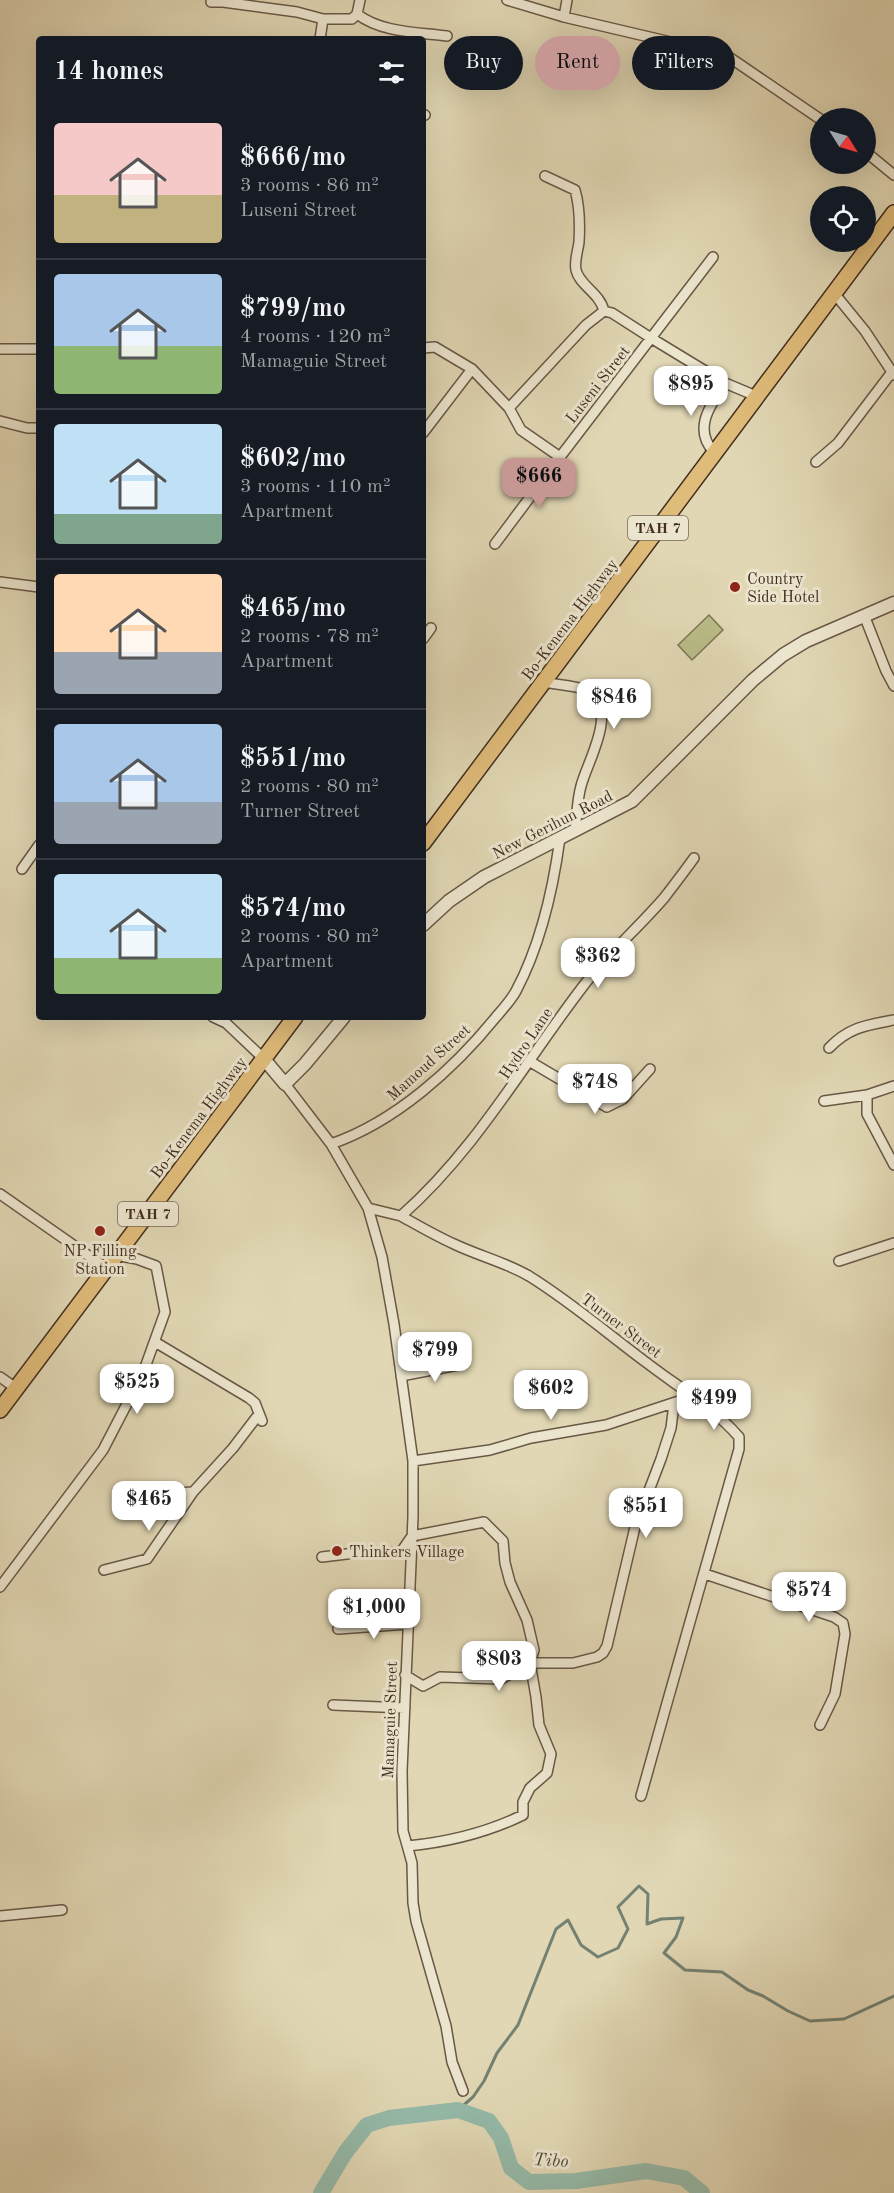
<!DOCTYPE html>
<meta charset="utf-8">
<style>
:root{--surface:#171b24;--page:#242831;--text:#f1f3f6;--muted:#9ea1a6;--line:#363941;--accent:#c59692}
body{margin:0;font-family:"Old Standard TT",serif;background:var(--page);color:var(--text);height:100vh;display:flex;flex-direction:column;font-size:22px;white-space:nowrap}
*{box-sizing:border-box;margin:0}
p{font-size:20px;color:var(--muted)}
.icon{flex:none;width:33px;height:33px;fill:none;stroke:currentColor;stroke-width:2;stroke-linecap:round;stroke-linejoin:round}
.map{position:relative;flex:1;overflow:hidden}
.panel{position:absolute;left:36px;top:36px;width:390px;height:984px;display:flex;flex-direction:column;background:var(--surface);border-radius:6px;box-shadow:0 6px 24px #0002}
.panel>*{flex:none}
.banner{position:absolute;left:444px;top:36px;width:360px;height:54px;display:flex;gap:12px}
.needle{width:39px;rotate:127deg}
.buttons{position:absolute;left:810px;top:108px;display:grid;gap:12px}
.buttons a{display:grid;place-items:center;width:66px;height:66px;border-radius:50%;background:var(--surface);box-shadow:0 6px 24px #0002;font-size:30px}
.price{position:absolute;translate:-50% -51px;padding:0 14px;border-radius:12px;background:#fff;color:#222;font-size:20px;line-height:39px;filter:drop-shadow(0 2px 3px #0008)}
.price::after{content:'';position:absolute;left:50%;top:36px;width:18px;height:14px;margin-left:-9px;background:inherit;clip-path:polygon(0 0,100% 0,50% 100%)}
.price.selected{background:var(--accent);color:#111}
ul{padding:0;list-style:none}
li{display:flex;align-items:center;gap:18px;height:150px;padding:0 18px}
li+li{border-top:2px solid var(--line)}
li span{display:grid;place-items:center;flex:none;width:168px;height:120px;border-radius:6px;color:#555}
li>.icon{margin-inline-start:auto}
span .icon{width:72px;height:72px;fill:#fffc;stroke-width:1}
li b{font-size:26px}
h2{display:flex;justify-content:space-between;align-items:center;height:72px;padding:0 18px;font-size:26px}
.pill{padding:0 21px;border-radius:27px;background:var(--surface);box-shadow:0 6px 24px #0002;font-size:21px;line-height:54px}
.pill.selected{background:var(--accent);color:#111}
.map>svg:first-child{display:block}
</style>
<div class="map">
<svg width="894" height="2193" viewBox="0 0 894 2193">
<rect width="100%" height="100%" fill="#e1d7b4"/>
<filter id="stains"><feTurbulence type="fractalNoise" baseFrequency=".00333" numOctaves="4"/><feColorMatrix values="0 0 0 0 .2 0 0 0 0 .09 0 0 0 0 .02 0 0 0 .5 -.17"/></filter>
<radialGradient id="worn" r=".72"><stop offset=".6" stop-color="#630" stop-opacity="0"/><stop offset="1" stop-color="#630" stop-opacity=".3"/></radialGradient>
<path fill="#b9bc88" stroke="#7d7554" stroke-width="1.5" d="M709,615L723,630L692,660L678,645Z"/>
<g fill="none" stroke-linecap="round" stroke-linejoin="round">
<path stroke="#738273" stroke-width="3" d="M458,2110L473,2097L484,2081L497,2053L518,2025L556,1929L568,1920L581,1945L598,1957L618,1948L628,1929L618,1907L639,1886L648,1894L647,1924L661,1919L683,1918L676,1937L664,1953L685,1970L722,1972L748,1990L763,1996L788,2011L810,2021L844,2019L894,1996"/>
<path stroke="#95baa9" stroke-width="16" d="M321,2193L345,2153L367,2125L389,2118L458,2110L489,2121L501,2138L511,2168L529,2182L576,2181L646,2171L684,2178L702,2193"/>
<g stroke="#695846" stroke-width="12">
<path id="minor" d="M507,0L564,17L726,55L820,119
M211,2H223L297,12L323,19H352L357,14L360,0
M357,14C382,33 417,32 447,36
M564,17L567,0
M320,39L323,19
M423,114L425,115
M866,152L894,175
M545,176L575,190C580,207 580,225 579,242C578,251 574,261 576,270C579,285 600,293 604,311
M834,293L865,331L894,375
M423,348L435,347L472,369L509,408L521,430L560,457L651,338L725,383L756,396
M0,349H39
M509,408L586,325L604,311L612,313L651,338L713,257
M0,421L27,428H39
M423,433L472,369
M714,452C692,429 711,404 725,383
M816,462L838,443L892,372
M495,544L560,457
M0,582L39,587
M864,615L886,671L894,686
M423,639L431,628
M544,682C556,685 575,685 585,690C621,708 588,759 581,786C577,800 577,816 575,831
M22,869L39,845
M213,1017L226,1023L264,1059
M829,1048C849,1027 867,1025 894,1020
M529,1061L607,1107L623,1099L650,1069
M285,1084L331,1144L368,1208L382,1257L394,1324L413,1461V1517L402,1771L403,1831L412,1863L413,1903L416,1921L446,2026L452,2062L463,2091
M894,1086L867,1095V1114L894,1165
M824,1101L867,1095
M331,1144C395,1122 454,1069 496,1017C503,1009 511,1000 516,991C541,944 553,890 560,838
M0,1194L106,1268
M368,1208L401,1216C476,1150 524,1063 584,985C608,954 638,928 664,898C674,885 684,872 694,858
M401,1216C419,1226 436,1236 454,1244C479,1256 505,1262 529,1276C571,1302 608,1334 647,1363C678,1387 713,1407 739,1437V1449C707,1564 673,1680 641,1796
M839,1261L894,1243
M155,1342L249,1398L255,1403L262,1421
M401,1376L463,1364
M0,1377L17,1389
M413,1461L490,1450L531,1438L606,1425L694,1396
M165,1497L175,1493L193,1492L233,1448L259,1414
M322,1557L355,1553L401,1552L412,1536L484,1522L503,1541L505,1563L510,1582L527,1620L534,1650L530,1663L536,1697L539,1725L551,1754L547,1773L530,1788L523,1802V1815C486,1833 448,1842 408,1846
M104,1570L147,1559L193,1492
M705,1574L834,1617L843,1623L845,1634L835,1694L820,1725
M0,1587L103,1450L143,1373L165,1312L156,1266L137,1259L115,1255
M338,1629L408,1624
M405,1675L423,1686L440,1677L501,1679L530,1663H573L597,1657L603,1653L607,1646L635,1527L661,1459L671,1428L674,1404
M333,1705L405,1708
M0,1916L62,1910"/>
</g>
<g stroke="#695846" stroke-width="15">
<path id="tertiary" d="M423,925L449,901L484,877L632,801L753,680L783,655L806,641L894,603
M264,1059L285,1084L305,1064L344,1017"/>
</g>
<g stroke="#412e21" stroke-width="18">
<path id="trunk" d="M423,843L894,213
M0,1410L295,1017"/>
</g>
<use href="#minor" stroke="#ece5ce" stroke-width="9"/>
<use href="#tertiary" stroke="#ece5ce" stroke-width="12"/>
<use href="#trunk" stroke="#e0bc7a" stroke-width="15"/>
</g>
<g fill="#8f2418" stroke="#ece5ce" stroke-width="2">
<circle cx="735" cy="587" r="6"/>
<circle cx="100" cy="1231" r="6"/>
<circle cx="337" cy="1551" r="6"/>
</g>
<g text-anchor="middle" stroke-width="6" stroke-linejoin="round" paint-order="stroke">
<g fill="#ece5ce" stroke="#746555" stroke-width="1.5">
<rect x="628" y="516" width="60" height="24" rx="4.5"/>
<rect x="118" y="1202" width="60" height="24" rx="4.5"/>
</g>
<g font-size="15" font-weight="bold" fill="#412e21">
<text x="658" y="533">TAH 7</text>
<text x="148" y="1219">TAH 7</text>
</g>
<g font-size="16" fill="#412e21" stroke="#ece5ce">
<text transform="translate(597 384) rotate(-52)" y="6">Luseni Street</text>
<text transform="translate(569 619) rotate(-53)" y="6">Bo-Kenema Highway</text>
<text transform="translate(552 824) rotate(-27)" y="6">New Gerihun Road</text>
<text transform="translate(525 1043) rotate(-56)" y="6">Hydro Lane</text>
<text transform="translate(428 1062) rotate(-42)" y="6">Mamoud Street</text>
<text transform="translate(198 1117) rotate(-53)" y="6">Bo-Kenema Highway</text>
<text transform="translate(622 1325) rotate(37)" y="6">Turner Street</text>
<text transform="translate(389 1720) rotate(-88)" y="6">Mamaguie Street</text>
</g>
<g font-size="16" fill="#412e21" stroke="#ece5ce" text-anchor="start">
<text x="747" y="584">Country<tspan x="747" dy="18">Side Hotel</tspan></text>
<text x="100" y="1256" text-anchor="middle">NP Filling<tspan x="100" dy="18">Station</tspan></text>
<text x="349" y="1557">Thinkers Village</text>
</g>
<g font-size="18" font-style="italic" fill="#524a3c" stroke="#ece5ce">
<text transform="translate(551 2160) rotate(3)" y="6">Tibo</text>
</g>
</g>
<rect width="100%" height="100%" filter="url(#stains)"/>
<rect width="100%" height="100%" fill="url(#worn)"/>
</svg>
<div class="buttons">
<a><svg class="needle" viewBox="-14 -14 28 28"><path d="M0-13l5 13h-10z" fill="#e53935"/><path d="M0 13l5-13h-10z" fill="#9ea1a6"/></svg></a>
<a><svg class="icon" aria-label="locate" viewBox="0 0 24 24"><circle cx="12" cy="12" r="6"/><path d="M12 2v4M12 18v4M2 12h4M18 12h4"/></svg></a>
</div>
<b class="price" style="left:691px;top:417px">$895</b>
<b class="price selected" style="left:539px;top:509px">$666</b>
<b class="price" style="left:614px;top:730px">$846</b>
<b class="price" style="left:598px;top:989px">$362</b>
<b class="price" style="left:595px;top:1115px">$748</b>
<b class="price" style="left:435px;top:1383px">$799</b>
<b class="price" style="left:137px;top:1415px">$525</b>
<b class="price" style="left:551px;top:1421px">$602</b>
<b class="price" style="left:714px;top:1431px">$499</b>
<b class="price" style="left:149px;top:1532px">$465</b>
<b class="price" style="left:646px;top:1539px">$551</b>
<b class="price" style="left:809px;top:1623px">$574</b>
<b class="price" style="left:374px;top:1640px">$1,000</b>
<b class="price" style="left:499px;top:1692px">$803</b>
<div class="banner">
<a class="pill">Buy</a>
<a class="pill selected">Rent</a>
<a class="pill">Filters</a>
</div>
<section class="panel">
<h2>14 homes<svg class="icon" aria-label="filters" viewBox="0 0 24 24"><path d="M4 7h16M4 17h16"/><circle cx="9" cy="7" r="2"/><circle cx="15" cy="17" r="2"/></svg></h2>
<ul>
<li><span style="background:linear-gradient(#f6c9c9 60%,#c2b280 0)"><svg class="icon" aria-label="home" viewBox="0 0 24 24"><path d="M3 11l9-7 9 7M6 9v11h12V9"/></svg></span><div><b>$666/mo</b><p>3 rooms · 86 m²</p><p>Luseni Street</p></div></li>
<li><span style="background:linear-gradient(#a9c7e8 60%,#8fb573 0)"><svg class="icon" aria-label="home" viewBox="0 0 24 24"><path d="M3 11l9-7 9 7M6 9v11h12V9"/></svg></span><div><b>$799/mo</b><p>4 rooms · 120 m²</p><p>Mamaguie Street</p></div></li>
<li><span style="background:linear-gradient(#bfe0f5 75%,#7fa58c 0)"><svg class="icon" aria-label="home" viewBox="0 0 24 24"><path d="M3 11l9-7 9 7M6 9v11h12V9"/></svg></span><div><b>$602/mo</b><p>3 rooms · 110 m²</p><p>Apartment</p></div></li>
<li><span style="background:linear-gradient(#ffd9b3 65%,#9aa5b1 0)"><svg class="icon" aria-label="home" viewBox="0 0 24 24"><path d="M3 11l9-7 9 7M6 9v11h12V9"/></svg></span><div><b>$465/mo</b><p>2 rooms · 78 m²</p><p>Apartment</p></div></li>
<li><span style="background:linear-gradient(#a9c7e8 65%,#9aa5b1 0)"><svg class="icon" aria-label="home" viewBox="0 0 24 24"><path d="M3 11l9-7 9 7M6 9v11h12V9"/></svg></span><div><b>$551/mo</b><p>2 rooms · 80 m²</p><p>Turner Street</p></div></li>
<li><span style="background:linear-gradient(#bfe0f5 70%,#8fb573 0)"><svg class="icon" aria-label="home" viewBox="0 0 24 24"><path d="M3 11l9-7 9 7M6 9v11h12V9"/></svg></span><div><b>$574/mo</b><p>2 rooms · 80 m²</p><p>Apartment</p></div></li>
</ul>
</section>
</div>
